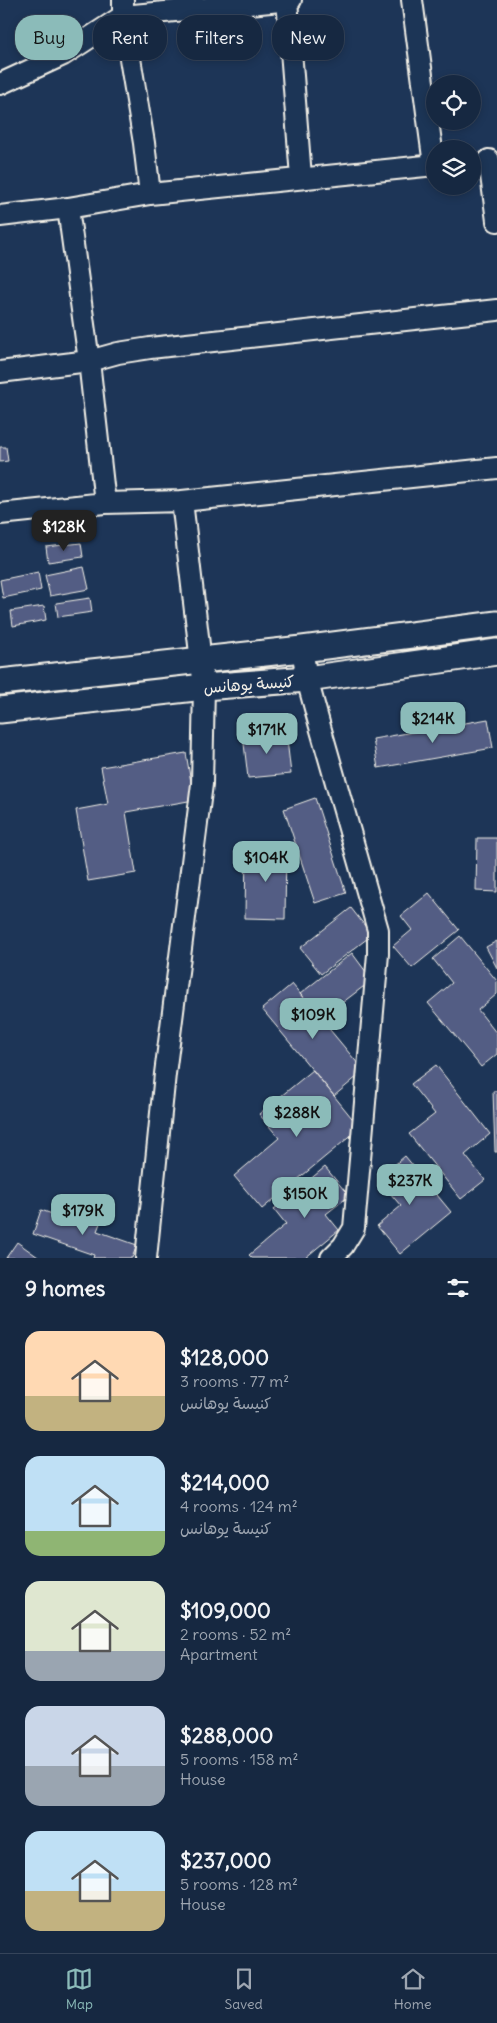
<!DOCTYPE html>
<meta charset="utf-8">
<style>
:root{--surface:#162841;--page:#1f3048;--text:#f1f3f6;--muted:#9ea6b1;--line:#35445a;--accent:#8bbbb9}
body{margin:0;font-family:Delius,"Playpen Sans Arabic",sans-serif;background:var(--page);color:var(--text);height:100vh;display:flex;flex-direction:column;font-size:19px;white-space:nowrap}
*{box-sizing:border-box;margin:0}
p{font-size:16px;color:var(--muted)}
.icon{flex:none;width:28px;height:28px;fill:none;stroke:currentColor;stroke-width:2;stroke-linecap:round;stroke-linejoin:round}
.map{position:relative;height:1258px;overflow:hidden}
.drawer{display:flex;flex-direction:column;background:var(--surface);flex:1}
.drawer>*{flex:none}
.top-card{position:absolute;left:15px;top:15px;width:468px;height:45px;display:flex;gap:10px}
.controls{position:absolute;left:426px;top:75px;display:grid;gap:10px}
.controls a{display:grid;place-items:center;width:55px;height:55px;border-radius:50%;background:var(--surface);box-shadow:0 2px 8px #0003,0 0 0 1px var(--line);font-size:25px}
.price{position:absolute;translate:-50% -42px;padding:0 11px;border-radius:10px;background:var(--accent);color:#111;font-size:16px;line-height:32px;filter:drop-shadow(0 1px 2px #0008)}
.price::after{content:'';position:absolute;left:50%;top:30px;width:15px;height:11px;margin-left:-8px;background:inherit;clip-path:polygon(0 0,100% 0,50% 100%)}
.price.active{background:#222;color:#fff}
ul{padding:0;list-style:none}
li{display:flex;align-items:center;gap:15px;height:125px;padding:0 25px}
li span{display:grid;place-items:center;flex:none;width:140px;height:100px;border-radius:15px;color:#555}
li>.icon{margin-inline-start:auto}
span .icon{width:60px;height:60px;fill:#fffc;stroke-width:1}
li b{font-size:21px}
h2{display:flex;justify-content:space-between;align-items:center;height:60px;padding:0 25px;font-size:21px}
.chip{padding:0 18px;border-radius:20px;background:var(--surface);box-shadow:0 2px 8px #0003,0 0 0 1px var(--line);font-size:18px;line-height:45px}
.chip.active{background:var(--accent);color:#111}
.dock{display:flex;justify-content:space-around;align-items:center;height:70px;border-top:1px solid var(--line);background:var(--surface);font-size:14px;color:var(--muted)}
.dock a{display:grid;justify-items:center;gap:2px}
.dock .active{color:var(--accent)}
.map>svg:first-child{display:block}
</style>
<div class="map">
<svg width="497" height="1258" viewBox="0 0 497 1258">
<rect width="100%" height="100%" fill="#1d3557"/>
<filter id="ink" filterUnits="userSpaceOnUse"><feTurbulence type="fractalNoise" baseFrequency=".02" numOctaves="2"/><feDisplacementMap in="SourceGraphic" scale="10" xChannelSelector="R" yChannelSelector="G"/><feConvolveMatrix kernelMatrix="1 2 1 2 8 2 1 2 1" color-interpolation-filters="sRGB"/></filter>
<g filter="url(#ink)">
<path fill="#535d84" stroke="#f4f1e8" d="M0,447H6L8,461L0,462Z
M81,543L83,557L48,562L46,547Z
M84,567L89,589L50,596L45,575Z
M38,572L41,590L3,598L0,580Z
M90,598L92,612L58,617L56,603Z
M44,606L46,620L13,626L11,611Z
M488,719L493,748L378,768L373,739Z
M286,731L291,774L248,778L243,735Z
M186,753L194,800L126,812L136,873L88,881L76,810L108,804L101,767Z
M315,798L346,893L315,903L284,809Z
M477,838H497V892L476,891Z
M246,847L286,848L285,919L245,918Z
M429,893L459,930L412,968L393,946L412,930L401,916Z
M351,908L372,935L321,974L300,948Z
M460,936L497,981V994L478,1010L497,1034V1054L481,1067L428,1003L452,983L433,959Z
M497,941V968L486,947Z
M352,953L372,980L321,1019L300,994Z
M292,984L364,1071L334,1096L262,1009Z
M436,1065L490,1134L465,1155L485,1180L461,1199L409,1134L435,1114L411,1084Z
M313,1070L360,1128L262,1209L234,1176L279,1138L259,1114Z
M493,1091H497V1152H495Z
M405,1156L451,1212L400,1254L377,1226L401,1206L378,1179Z
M325,1167L349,1196L326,1214L339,1230L305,1258H252L249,1255L286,1224L274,1209Z
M41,1210L75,1222L79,1211L102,1218L97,1231L137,1245L132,1258H93L94,1255L33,1234Z
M17,1242L38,1257L37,1258H6Z"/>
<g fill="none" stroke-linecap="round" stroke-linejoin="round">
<g stroke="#f4f1e8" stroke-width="24">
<path id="minor" d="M123,0V16L144,143L150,194
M287,0L301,177
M412,0L434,165
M0,84L63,55L123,16L291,0
M489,160L497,221
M68,208L89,361L105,503
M0,216L68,208L150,194L435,165
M0,372L89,361L118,353L150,348L497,310
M0,514L105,503L182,501L497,468
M302,649L307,679L319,723L378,930V954L354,1228L343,1246L331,1258
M146,1258L165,1074L202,784L204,687L182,501"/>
</g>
<g stroke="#f4f1e8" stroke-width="29">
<path id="tertiary" d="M0,682L302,649L497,624
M0,710L204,687L307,679L497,652"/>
</g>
<use href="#minor" stroke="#1d3557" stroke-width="20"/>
<use href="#tertiary" stroke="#1d3557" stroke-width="25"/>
</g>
</g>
<g text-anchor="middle" stroke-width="4.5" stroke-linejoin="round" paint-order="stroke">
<g font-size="16" fill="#f4f1e8" stroke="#1d3557">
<text transform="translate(249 684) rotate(-4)" y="6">كنيسة يوهانس</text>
</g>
</g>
</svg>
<div class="controls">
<a><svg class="icon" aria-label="locate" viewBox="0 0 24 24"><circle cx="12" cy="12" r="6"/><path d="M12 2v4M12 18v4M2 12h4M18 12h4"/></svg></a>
<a><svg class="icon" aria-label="layers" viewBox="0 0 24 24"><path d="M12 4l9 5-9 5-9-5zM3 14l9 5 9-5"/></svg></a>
</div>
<b class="price active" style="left:64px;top:552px">$128K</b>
<b class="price" style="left:433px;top:744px">$214K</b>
<b class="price" style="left:267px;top:755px">$171K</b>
<b class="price" style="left:266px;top:883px">$104K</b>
<b class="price" style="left:313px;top:1040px">$109K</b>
<b class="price" style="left:297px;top:1138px">$288K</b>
<b class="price" style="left:410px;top:1206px">$237K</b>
<b class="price" style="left:305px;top:1219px">$150K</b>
<b class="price" style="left:83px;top:1236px">$179K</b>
<div class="top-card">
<a class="chip active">Buy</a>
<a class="chip">Rent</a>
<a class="chip">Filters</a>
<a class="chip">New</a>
</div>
</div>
<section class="drawer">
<h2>9 homes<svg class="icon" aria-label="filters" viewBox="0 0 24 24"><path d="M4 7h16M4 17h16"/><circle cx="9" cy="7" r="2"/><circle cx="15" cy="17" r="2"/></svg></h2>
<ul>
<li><span style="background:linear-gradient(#ffd9b3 65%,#c2b280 0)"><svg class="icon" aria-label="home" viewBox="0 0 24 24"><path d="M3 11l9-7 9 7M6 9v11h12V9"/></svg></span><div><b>$128,000</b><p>3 rooms · 77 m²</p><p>كنيسة يوهانس</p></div></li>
<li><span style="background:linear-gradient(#bfe0f5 75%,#8fb573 0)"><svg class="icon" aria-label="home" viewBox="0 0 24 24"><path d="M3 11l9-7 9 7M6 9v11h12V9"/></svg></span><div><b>$214,000</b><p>4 rooms · 124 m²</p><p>كنيسة يوهانس</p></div></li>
<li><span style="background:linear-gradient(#dfe7d0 70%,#9aa5b1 0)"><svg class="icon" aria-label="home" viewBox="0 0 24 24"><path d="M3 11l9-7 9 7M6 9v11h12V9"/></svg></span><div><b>$109,000</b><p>2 rooms · 52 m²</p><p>Apartment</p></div></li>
<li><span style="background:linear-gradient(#c9d6e8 60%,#9aa5b1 0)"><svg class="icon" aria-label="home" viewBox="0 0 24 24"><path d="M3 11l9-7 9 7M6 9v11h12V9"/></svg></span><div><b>$288,000</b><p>5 rooms · 158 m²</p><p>House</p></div></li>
<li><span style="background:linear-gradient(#bfe0f5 60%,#c2b280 0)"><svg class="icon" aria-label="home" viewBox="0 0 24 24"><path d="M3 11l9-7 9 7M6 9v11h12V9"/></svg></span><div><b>$237,000</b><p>5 rooms · 128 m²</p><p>House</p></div></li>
</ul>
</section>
<nav class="dock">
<a class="active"><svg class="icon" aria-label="map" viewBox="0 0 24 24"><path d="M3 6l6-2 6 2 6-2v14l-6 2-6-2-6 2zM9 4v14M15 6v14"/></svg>Map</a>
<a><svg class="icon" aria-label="saved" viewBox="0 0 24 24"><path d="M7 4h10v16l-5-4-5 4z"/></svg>Saved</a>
<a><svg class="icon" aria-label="home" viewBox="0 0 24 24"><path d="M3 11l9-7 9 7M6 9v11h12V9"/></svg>Home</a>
</nav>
